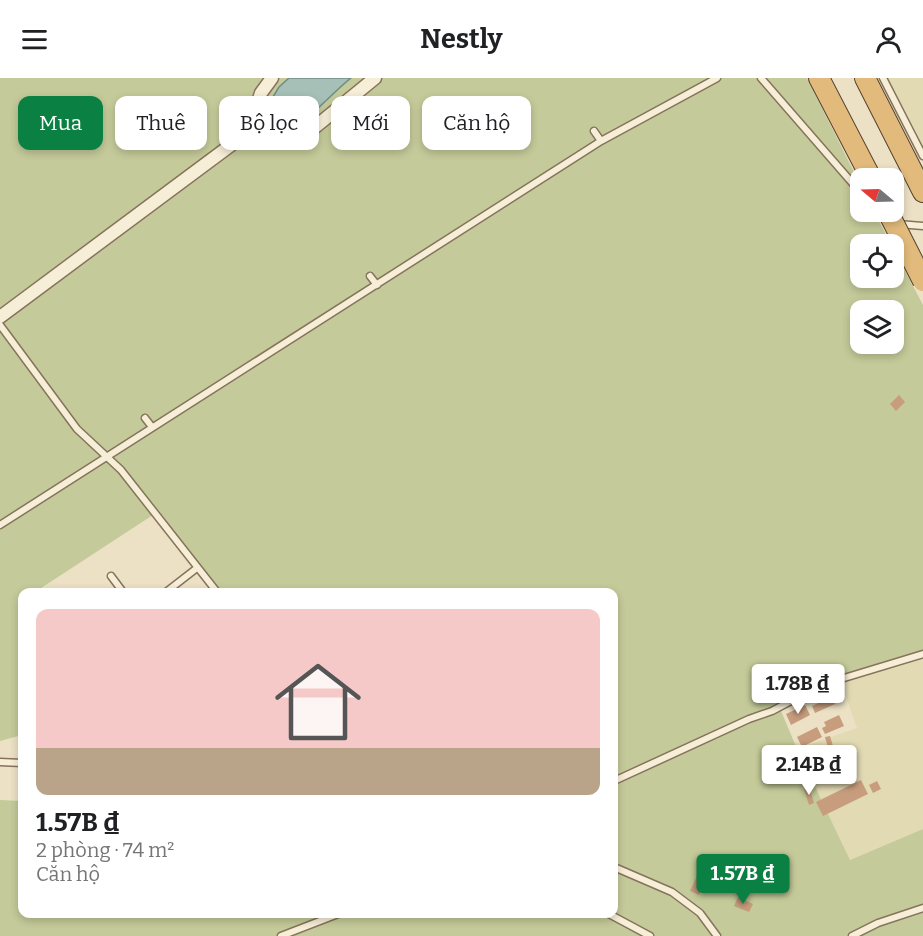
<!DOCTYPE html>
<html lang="vi">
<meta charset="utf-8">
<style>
:root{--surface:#fff;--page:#f2f2f2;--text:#202124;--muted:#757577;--accent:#0b8043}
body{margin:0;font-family:Bitter,serif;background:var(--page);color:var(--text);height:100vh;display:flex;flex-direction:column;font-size:22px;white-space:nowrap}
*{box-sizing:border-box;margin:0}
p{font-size:20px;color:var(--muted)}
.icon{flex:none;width:33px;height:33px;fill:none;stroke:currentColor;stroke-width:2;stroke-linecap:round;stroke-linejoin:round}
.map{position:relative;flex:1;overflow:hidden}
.sheet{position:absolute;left:18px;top:510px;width:600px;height:330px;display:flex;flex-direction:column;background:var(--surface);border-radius:12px;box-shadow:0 3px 9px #0003}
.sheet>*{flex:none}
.hud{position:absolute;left:18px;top:18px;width:600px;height:54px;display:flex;gap:12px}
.needle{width:39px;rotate:289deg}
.fabs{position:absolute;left:850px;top:90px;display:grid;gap:12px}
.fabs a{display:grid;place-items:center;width:54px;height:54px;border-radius:12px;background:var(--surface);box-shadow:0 3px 9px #0003;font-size:30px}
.price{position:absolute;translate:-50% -51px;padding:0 14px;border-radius:6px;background:#fff;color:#222;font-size:20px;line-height:39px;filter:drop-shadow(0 2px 3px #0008)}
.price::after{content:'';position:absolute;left:50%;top:36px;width:18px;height:14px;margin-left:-9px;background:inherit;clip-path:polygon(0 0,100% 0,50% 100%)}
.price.active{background:var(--accent);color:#fff}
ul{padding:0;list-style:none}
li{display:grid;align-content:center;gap:12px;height:318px;padding:0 18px}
li span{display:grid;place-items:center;height:186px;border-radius:12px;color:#555}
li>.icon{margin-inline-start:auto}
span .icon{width:108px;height:108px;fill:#fffc;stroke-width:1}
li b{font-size:26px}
.chip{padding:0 21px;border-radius:12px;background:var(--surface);box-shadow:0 3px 9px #0003;font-size:21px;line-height:54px}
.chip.active{background:var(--accent);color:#fff}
header{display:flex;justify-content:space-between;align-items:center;height:78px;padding:0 18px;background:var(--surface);font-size:27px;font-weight:700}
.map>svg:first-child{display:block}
</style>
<header><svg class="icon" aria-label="menu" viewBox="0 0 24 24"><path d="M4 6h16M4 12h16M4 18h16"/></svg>Nestly<svg class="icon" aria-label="person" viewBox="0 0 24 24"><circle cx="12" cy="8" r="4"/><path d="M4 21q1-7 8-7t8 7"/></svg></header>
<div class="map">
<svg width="923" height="858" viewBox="0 0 923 858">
<rect width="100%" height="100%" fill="#ece1c5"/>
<path fill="#e1dab3" d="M887,0H923V69L914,49Z
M923,576V751L850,782L797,671L857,650L840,601Z"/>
<path fill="#c4ca99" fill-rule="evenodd" d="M0,0H807L861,108V134H874L891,166H861V200H894V172L923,227V574L821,607L779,628L797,671L850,782L923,751V858H0V722L22,723V836H614V514H215L156,435L35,514H22V657L0,663ZM861,232H894V266H861Z"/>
<path fill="#a6c0b8" stroke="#6e8d86" stroke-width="1.5" d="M289,0H351C331,16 315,36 293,50L279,39L271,22L279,9Z"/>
<path fill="#c89d7d" d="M899,317L905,324L896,333L890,326Z
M831,619L835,626L815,635L812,628Z
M805,627L810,637L791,647L786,636Z
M839,637L844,648L825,656L822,650L826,648L824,644Z
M817,649L822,659L802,669L797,659Z
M830,658L836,678L831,680L825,659Z
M861,702L868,716L823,738L816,724Z
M877,703L881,711L873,715L869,707Z
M809,709L814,725L809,727L804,711Z
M701,789L710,793L699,817L690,813Z
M738,819L753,826L749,834L734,828Z"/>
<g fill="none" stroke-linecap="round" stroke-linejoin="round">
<g stroke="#86735c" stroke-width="9">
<path id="service" d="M761,0L861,115
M883,0L923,78
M594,53L601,63
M898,146L923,148
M370,198L377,207
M0,247L77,351L121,392L217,514
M145,340L152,349
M0,447L601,63L717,0
M111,498L123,514
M166,514L197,490
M0,684L22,685
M614,703L749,641L772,633L821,607L923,576
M614,789L672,814L700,835L717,858
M609,836L650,858
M281,858L338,836
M852,858L878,845L923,830"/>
</g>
<g stroke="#86735c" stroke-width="15">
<path id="minor" d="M266,41L285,59L294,64L298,63L375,0
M0,239L266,41L258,24L261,15L272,0"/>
</g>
<g stroke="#544130" stroke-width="22">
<path id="trunk" d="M819,0L871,100
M865,0L923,114"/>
</g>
<use href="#service" stroke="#f7eed8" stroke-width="6"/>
<use href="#minor" stroke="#f7eed8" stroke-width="12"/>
<use href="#trunk" stroke="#e2bb7c" stroke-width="20"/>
<g stroke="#544130" stroke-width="22" stroke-linecap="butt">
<path id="trunk-bridge" d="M888,134L923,203"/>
</g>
<use href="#trunk-bridge" stroke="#e2bb7c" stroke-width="20"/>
</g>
</svg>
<div class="fabs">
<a><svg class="needle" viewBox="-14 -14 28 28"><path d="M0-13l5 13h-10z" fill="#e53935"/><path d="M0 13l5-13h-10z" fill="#757577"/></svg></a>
<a><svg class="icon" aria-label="locate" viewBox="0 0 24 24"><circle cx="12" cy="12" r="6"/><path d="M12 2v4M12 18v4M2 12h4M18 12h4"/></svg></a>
<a><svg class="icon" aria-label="layers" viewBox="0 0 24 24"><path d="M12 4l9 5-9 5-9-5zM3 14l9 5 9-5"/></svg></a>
</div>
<b class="price" style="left:798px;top:637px">1.78B ₫</b>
<b class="price" style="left:809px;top:718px">2.14B ₫</b>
<b class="price active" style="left:743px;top:827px">1.57B ₫</b>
<div class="hud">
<a class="chip active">Mua</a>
<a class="chip">Thuê</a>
<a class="chip">Bộ lọc</a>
<a class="chip">Mới</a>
<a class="chip">Căn hộ</a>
</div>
<section class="sheet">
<ul>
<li><span style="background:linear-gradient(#f6c9c9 75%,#b9a48a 0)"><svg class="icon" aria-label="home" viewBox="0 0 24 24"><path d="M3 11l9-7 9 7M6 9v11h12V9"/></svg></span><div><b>1.57B ₫</b><p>2 phòng · 74 m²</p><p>Căn hộ</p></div></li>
</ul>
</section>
</div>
